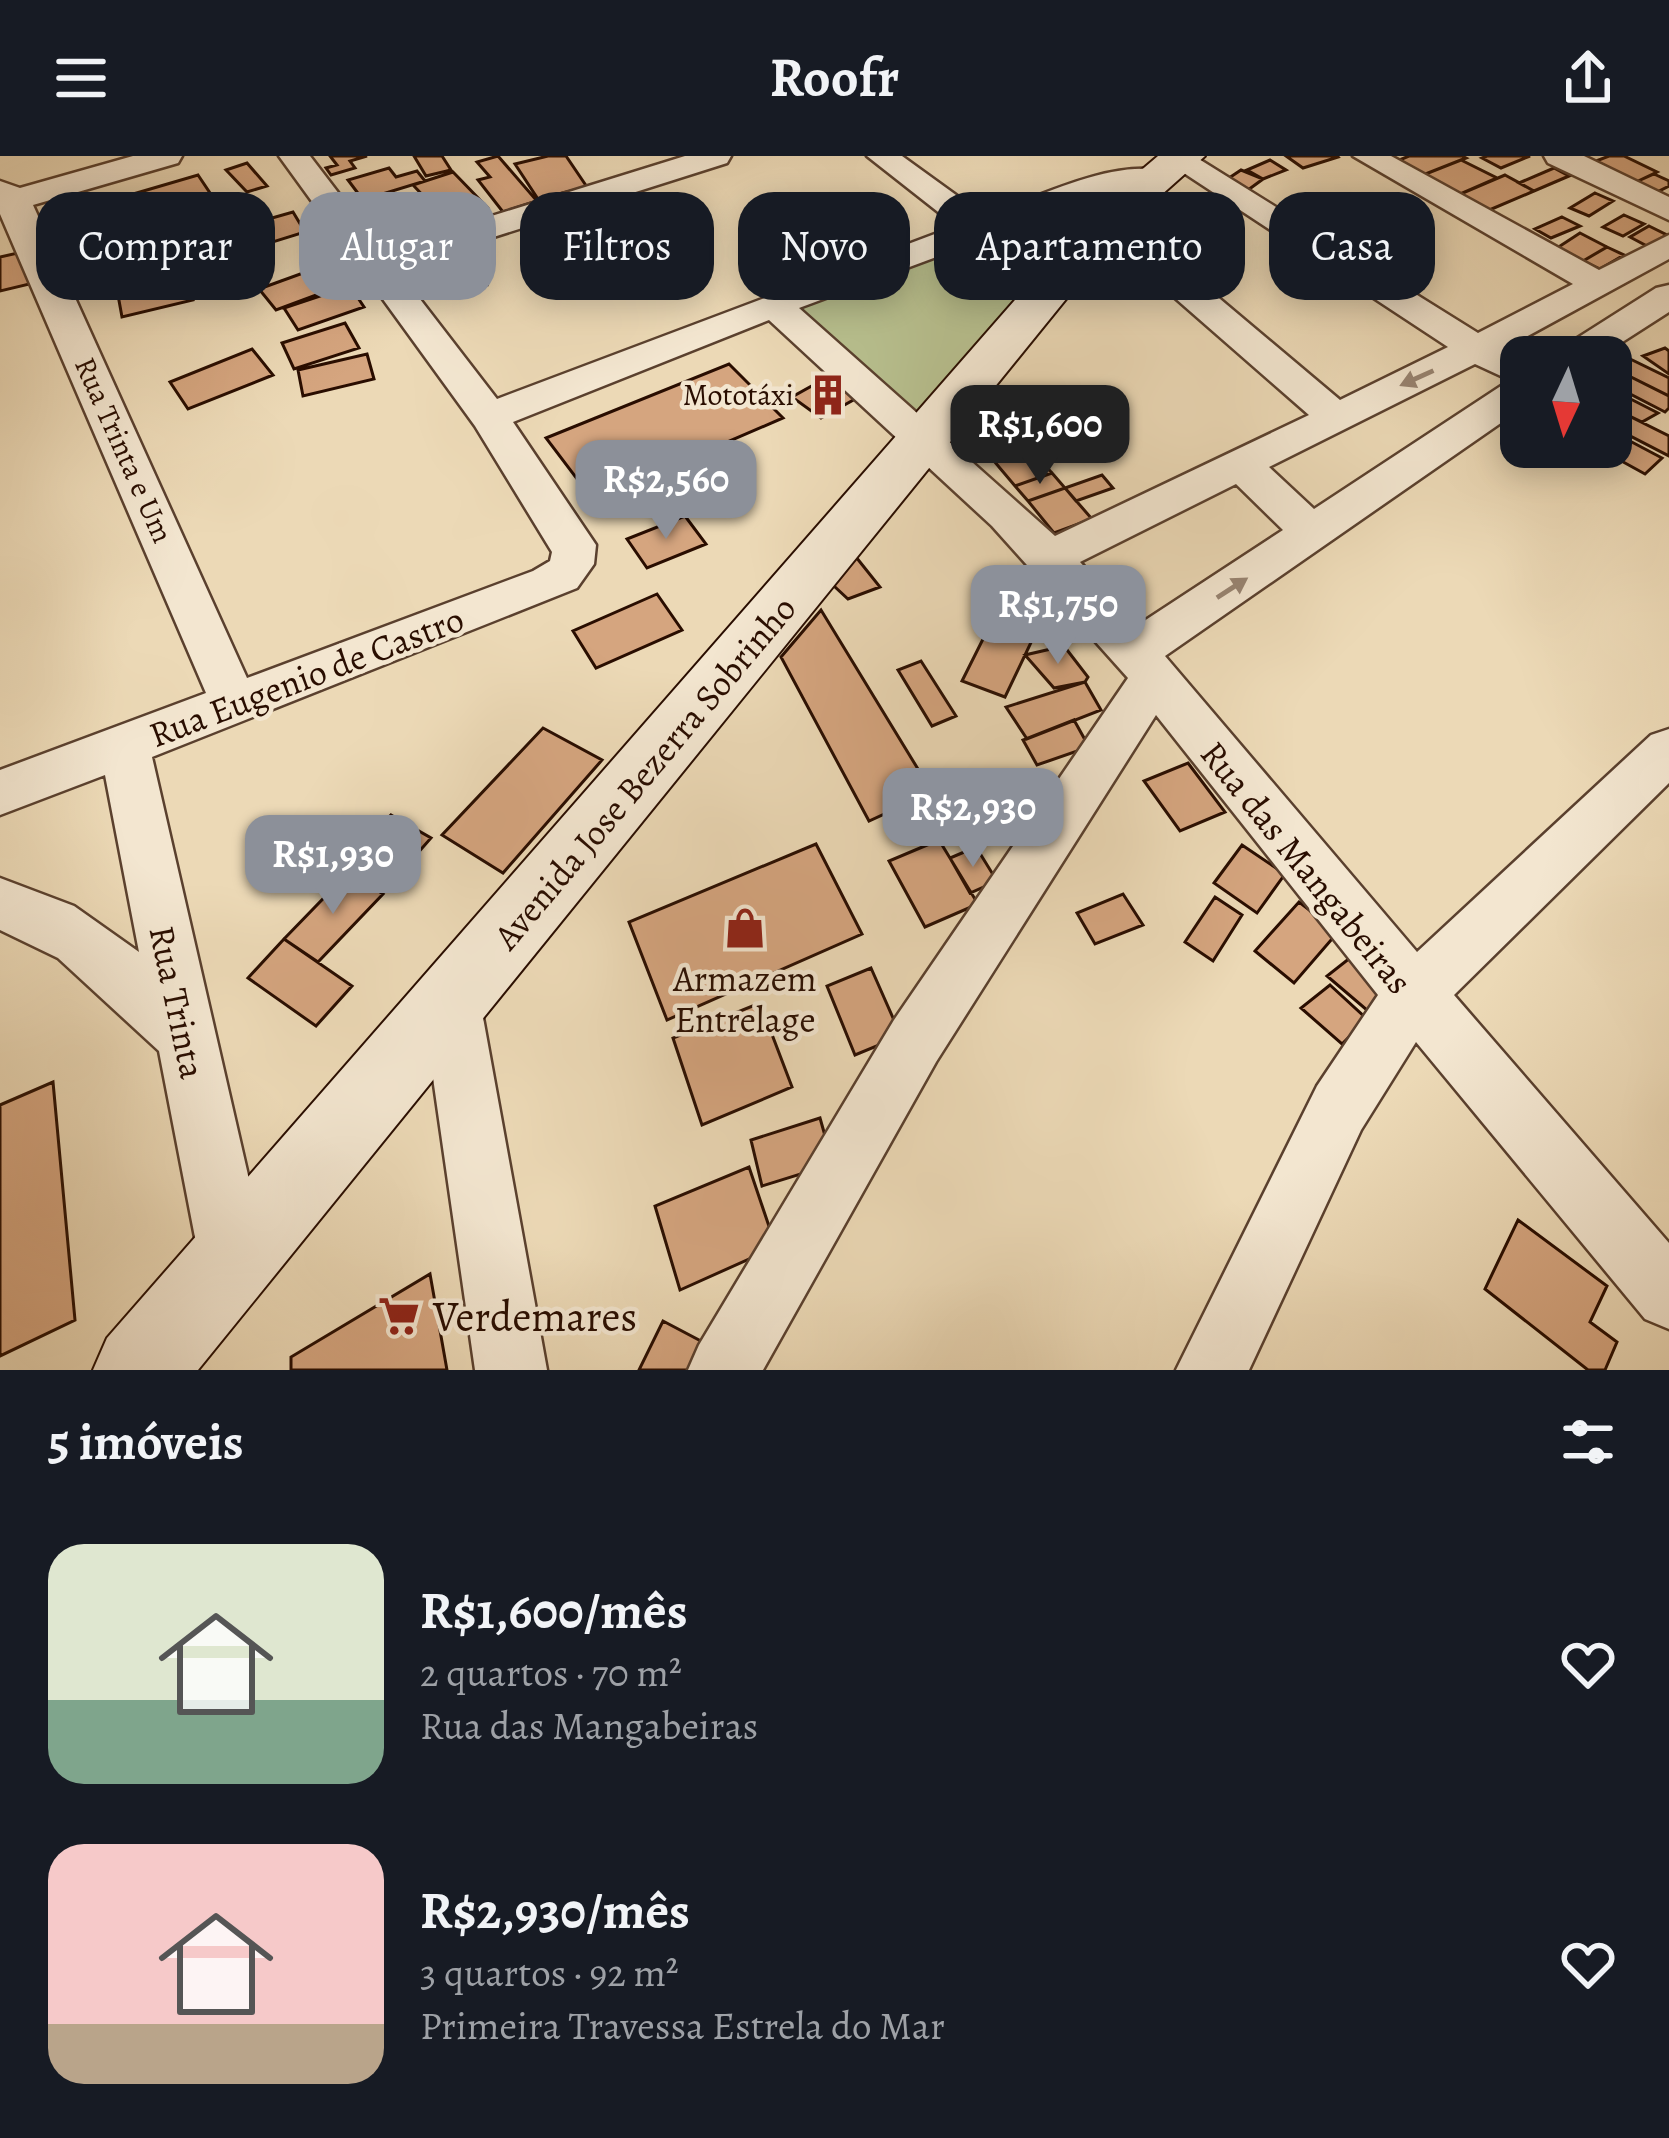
<!DOCTYPE html>
<html lang="pt">
<meta charset="utf-8">
<style>
:root{--surface:#171b24;--page:#242831;--text:#f1f3f6;--muted:#9ea1a6;--accent:#8c9099}
body{margin:0;font-family:Alegreya,serif;background:var(--page);color:var(--text);height:100vh;display:flex;flex-direction:column;font-size:45px;white-space:nowrap}
*{box-sizing:border-box;margin:0}
p{font-size:39px;color:var(--muted)}
.icon{flex:none;width:66px;height:66px;fill:none;stroke:currentColor;stroke-width:2;stroke-linecap:round;stroke-linejoin:round}
.map{position:relative;height:1214px;overflow:hidden}
.sheet{display:flex;flex-direction:column;background:var(--surface);flex:1}
.sheet>*{flex:none}
.banner{position:absolute;left:36px;top:36px;width:1599px;height:108px;display:flex;gap:24px}
.needle{width:78px;rotate:184deg}
.fabs{position:absolute;left:1500px;top:180px;display:grid;gap:24px}
.fabs a{display:grid;place-items:center;width:132px;height:132px;border-radius:24px;background:var(--surface);box-shadow:0 6px 30px #0003;font-size:60px}
.price{position:absolute;translate:-50% -102px;padding:0 27px;border-radius:24px;background:var(--accent);color:#fff;font-size:39px;line-height:78px;filter:drop-shadow(0 3px 6px #0008)}
.price::after{content:'';position:absolute;left:50%;top:72px;width:36px;height:27px;margin-left:-18px;background:inherit;clip-path:polygon(0 0,100% 0,50% 100%)}
.price.selected{background:#222;color:#fff}
ul{padding:0;list-style:none}
li{display:flex;align-items:center;gap:36px;height:300px;padding:0 48px}
li span{display:grid;place-items:center;flex:none;width:336px;height:240px;border-radius:36px;color:#555}
li>.icon{margin-inline-start:auto}
span .icon{width:144px;height:144px;fill:#fffc;stroke-width:1}
li b{font-size:51px}
h2{display:flex;justify-content:space-between;align-items:center;height:144px;padding:0 48px;font-size:51px}
.tag{padding:0 42px;border-radius:36px;background:var(--surface);box-shadow:0 6px 30px #0003;font-size:42px;line-height:108px}
.tag.selected{background:var(--accent);color:#fff}
header{display:flex;justify-content:space-between;align-items:center;height:156px;padding:0 48px;background:var(--surface);font-size:54px;font-weight:600}
.map>svg:first-child{display:block}
</style>
<header><svg class="icon" aria-label="menu" viewBox="0 0 24 24"><path d="M4 6h16M4 12h16M4 18h16"/></svg>Roofr<svg class="icon" aria-label="share" viewBox="0 0 24 24"><path d="M12 15V3M7 8l5-5 5 5M5 13v7h14v-7"/></svg></header>
<div class="map">
<svg width="1669" height="1214" viewBox="0 0 1669 1214">
<rect width="100%" height="100%" fill="#ecd9b6"/>
<filter id="stains"><feTurbulence type="fractalNoise" baseFrequency=".00167" numOctaves="4"/><feColorMatrix values="0 0 0 0 .2 0 0 0 0 .09 0 0 0 0 .02 0 0 0 .5 -.17"/></filter>
<radialGradient id="worn" r=".72"><stop offset=".6" stop-color="#630" stop-opacity="0"/><stop offset="1" stop-color="#630" stop-opacity=".3"/></radialGradient>
<path fill="#b7bf8e" stroke="#706647" stroke-width="3" d="M1129,30L921,264L793,150Z"/>
<path fill="#d5a57f" stroke="#290d00" stroke-width="3" d="M330,0H367L350,5L355,12L331,19L326,12L337,9Z
M414,0H442L451,14L426,20Z
M498,0L537,45L503,56L478,24L490,21L477,6Z
M548,0H566L587,31L538,43L515,8Z
M1286,0H1337L1338,1L1303,12Z
M1409,0H1462L1466,2L1423,19L1397,5Z
M1487,0H1530L1501,12L1482,2Z
M1609,0H1624L1657,16L1636,26L1596,5Z
M1270,4L1286,14L1263,23L1247,14Z
M1461,4L1497,22L1458,39L1423,19Z
M247,7L267,30L247,36L226,14Z
M389,12L396,21L417,15L425,25L363,44L348,24Z
M1554,12L1569,20L1534,35L1519,27Z
M1241,14L1263,23L1248,34L1226,24Z
M453,16L487,51L447,65L413,29Z
M1654,18L1669,25V30L1657,36L1636,26Z
M198,19L214,43L137,66L123,41Z
M1505,19L1534,35L1487,55L1458,39Z
M1595,37L1613,45L1589,60L1570,52Z
M408,38L438,66L395,82L365,53Z
M1207,40L1224,51L1188,66L1171,55Z
M293,56L305,76L224,101L212,79Z
M1624,59L1644,68L1623,80L1603,71Z
M1562,61L1580,70L1551,82L1535,73Z
M1649,70L1667,79L1647,90L1630,81Z
M1580,77L1607,91L1583,105L1557,92Z
M1607,91L1624,99L1600,113L1583,105Z
M31,94L38,126L0,135V101Z
M336,105L354,125L276,154L259,133Z
M119,106L135,123L95,139L79,122Z
M477,106L487,129L442,139L433,116Z
M187,122L193,144L122,161L118,139Z
M350,130L364,151L298,174L284,152Z
M345,167L359,192L294,213L282,187Z
M1665,192L1669,195V218L1643,200Z
M252,193L273,219L188,253L170,226Z
M367,198L374,223L303,240L298,214Z
M1624,200L1669,222V240L1611,211Z
M729,208L783,262L593,344L546,282Z
M1611,211L1669,240V252L1665,256L1611,228Z
M835,217L864,238L821,262L792,241Z
M1611,233L1658,257L1642,266L1611,251Z
M1611,251L1669,280V300L1611,270Z
M1007,267L1052,317L1015,330L972,279Z
M1611,275L1662,302L1645,318L1596,291H1611Z
M692,314L708,333L654,356L639,336Z
M1052,317L1065,332L1028,345L1015,330Z
M1102,319L1113,332L1076,345L1065,332Z
M1065,332L1092,363L1054,377L1028,345Z
M685,360L706,388L647,412L627,383Z
M852,396L880,431L848,443L821,418Z
M657,438L682,474L596,512L573,475Z
M821,454L932,636L869,665L781,501Z
M993,463L1035,478L1005,541L962,525Z
M1064,490L1088,521L1085,526L1054,532L1025,499Z
M921,505L956,560L932,570L898,514Z
M1085,526L1101,554L1027,583L1006,551Z
M1074,564L1089,591L1037,609L1023,584Z
M543,572L602,604L503,717L442,679Z
M1188,607L1225,656L1180,675L1144,625Z
M391,659L431,682L394,724L353,699Z
M939,684L978,748L925,771L889,705Z
M816,688L862,778L667,864L629,766Z
M1242,689L1285,718L1257,757L1214,727Z
M976,691L997,725L970,737L950,702Z
M349,716L383,738L318,806L284,783Z
M1123,738L1143,769L1095,788L1077,757Z
M1215,741L1242,759L1213,805L1185,786Z
M1299,746L1338,776L1294,827L1255,795Z
M284,783L352,830L316,870L248,822Z
M1355,798L1392,832L1368,855L1327,820Z
M871,812L901,880L855,899L827,830Z
M1330,829L1367,863L1342,888L1301,852Z
M760,847L792,931L702,969L673,882Z
M53,926L75,1164L0,1200V949Z
M820,962L833,1008L762,1030L751,984Z
M749,1011L776,1091L680,1134L655,1050Z
M1518,1064L1607,1130L1590,1166L1617,1186L1605,1214H1588L1485,1133Z
M430,1118L447,1214H291V1201Z
M663,1165L714,1192L704,1214H639Z"/>
<g fill="none" stroke-linecap="round" stroke-linejoin="round">
<g stroke="#5a402e" stroke-width="5">
<path id="street" d="M133,0H182L178,7L33,49L247,522L533,415L550,405L552,396L475,270L279,0H310L382,94L685,0H731L727,7L396,112L497,243L956,70L867,0H902L985,60C1033,43 1112,3 1163,15L1168,22L1163,29L1106,38L799,152L1055,380L1309,259L1095,72L1090,65L1095,58H1119L1340,244L1448,191L1158,0H1194L1478,177L1573,128L1353,0H1391L1599,114L1669,79V103L1504,193L1520,208L1514,216L1501,220L1475,208L1269,311L1314,353L1507,226L1521,223V253L1165,500L1417,796L1651,579L1669,573V627L1454,839L1669,1087V1173L1645,1163L1416,886L1361,974L1249,1214H1176L1317,930L1378,839L1156,559L936,906L763,1214H688L699,1189L894,864L1128,522L992,370L769,164L513,266L596,389L594,408L577,432L152,601L267,1102L257,1126L233,1136L209,1126L199,1102L159,895L58,802L0,774V722L74,750L139,796L105,619L0,659V614L206,537L0,58V25L20,32ZM1236,328L1283,374L1138,469L1080,406Z
M1544,0H1584L1669,41V64L1548,7Z
M1669,129V156L1599,201H1554L1560,193L1656,132Z
M451,816L472,825L480,845L547,1214H475L422,845L430,825Z"/>
</g>
<g stroke="#290d00" stroke-width="4">
<path id="secondary" d="M1158,0H1205L1122,74L198,1214H93L107,1182L1092,56Z"/>
</g>
<use href="#street" fill="#f3e6d0" fill-rule="evenodd"/>
<use href="#secondary" fill="#f3e6d0" fill-rule="evenodd"/>
</g>
<defs><path id="oneway-solid" d="M-6-.8H1V-3.2L6.5 0L1 3.2V.8H-6Z" transform="scale(3)"/></defs>
<g fill="#988472">
<use href="#oneway-solid" transform="translate(1417 222) rotate(156)"/>
<use href="#oneway-solid" transform="translate(1232 432) rotate(-33)"/>
</g>
<defs>
<g id="building-bare" transform="scale(3.24)"><path d="M-4-6H4V6H1V3H-1V6H-4ZM-2.5-4.3h1.7v1.8h-1.7ZM.8-4.3h1.7v1.8H.8ZM-2.5-1h1.7V.8h-1.7ZM.8-1h1.7V.8H.8Z" fill="#8f2418" stroke="#f3e6d0" stroke-width="2.5" paint-order="stroke"/></g>
<g id="shop-bare" transform="scale(3.24)"><path d="M-5-2.5h2.3a2.7 3.5 0 0 1 5.4 0H5L5.5 6h-11ZM-1.5-2.5h3a1.5 2.3 0 0 0-3 0Z" fill="#8f2418" stroke="#f3e6d0" stroke-width="2.5" paint-order="stroke"/></g>
<g id="supermarket-bare" transform="scale(3.24)"><path d="M-6-5.5h2.5l.6 2H6L4.5 2H-2.5L-4.4-4H-6ZM-1.5 3.2a1.3 1.3 0 1 0 .1 0ZM3 3.2a1.3 1.3 0 1 0 .1 0Z" fill="#8f2418" stroke="#f3e6d0" stroke-width="2.5" paint-order="stroke"/></g>
</defs>
<g fill-rule="evenodd">
<use href="#building-bare" x="828" y="239"/>
<use href="#shop-bare" x="745" y="772"/>
<use href="#supermarket-bare" x="399" y="1160"/>
</g>
<g text-anchor="middle" stroke-width="9" stroke-linejoin="round" paint-order="stroke">
<g font-size="30" fill="#290d00" stroke="#f3e6d0" text-anchor="end">
<text x="794" y="249">Mototáxi</text>
</g>
<g font-size="30" fill="#290d00" stroke="#f3e6d0">
<text transform="translate(124 294) rotate(66)" y="10">Rua Trinta e Um</text>
</g>
<g font-size="36" fill="#290d00" stroke="#f3e6d0">
<text transform="translate(306 520) rotate(-21)" y="13">Rua Eugenio de Castro</text>
<text transform="translate(644 616) rotate(-50)" y="13">Avenida Jose Bezerra Sobrinho</text>
<text transform="translate(1307 711) rotate(51)" y="13">Rua das Mangabeiras</text>
<text transform="translate(178 846) rotate(78)" y="13">Rua Trinta</text>
</g>
<g font-size="36" fill="#290d00" stroke="#f3e6d0">
<text x="745" y="835">Armazem<tspan x="745" dy="41">Entrelage</tspan></text>
</g>
<g font-size="42" fill="#290d00" stroke="#f3e6d0" text-anchor="start">
<text x="433" y="1175">Verdemares</text>
</g>
</g>
<rect width="100%" height="100%" filter="url(#stains)"/>
<rect width="100%" height="100%" fill="url(#worn)"/>
</svg>
<div class="fabs">
<a><svg class="needle" viewBox="-14 -14 28 28"><path d="M0-13l5 13h-10z" fill="#e53935"/><path d="M0 13l5-13h-10z" fill="#9ea1a6"/></svg></a>
</div>
<b class="price selected" style="left:1040px;top:331px">R$1,600</b>
<b class="price" style="left:666px;top:386px">R$2,560</b>
<b class="price" style="left:1058px;top:511px">R$1,750</b>
<b class="price" style="left:973px;top:714px">R$2,930</b>
<b class="price" style="left:333px;top:761px">R$1,930</b>
<div class="banner">
<a class="tag">Comprar</a>
<a class="tag selected">Alugar</a>
<a class="tag">Filtros</a>
<a class="tag">Novo</a>
<a class="tag">Apartamento</a>
<a class="tag">Casa</a>
</div>
</div>
<section class="sheet">
<h2>5 imóveis<svg class="icon" aria-label="filters" viewBox="0 0 24 24"><path d="M4 7h16M4 17h16"/><circle cx="9" cy="7" r="2"/><circle cx="15" cy="17" r="2"/></svg></h2>
<ul>
<li><span style="background:linear-gradient(#dfe7d0 65%,#7fa58c 0)"><svg class="icon" aria-label="home" viewBox="0 0 24 24"><path d="M3 11l9-7 9 7M6 9v11h12V9"/></svg></span><div><b>R$1,600/mês</b><p>2 quartos · 70 m²</p><p>Rua das Mangabeiras</p></div><svg class="icon" aria-label="heart" viewBox="0 0 24 24"><path d="M12 20l-8-8c-3-5 5-10 8-4 3-6 11-1 8 4z"/></svg></li>
<li><span style="background:linear-gradient(#f6c9c9 75%,#b9a48a 0)"><svg class="icon" aria-label="home" viewBox="0 0 24 24"><path d="M3 11l9-7 9 7M6 9v11h12V9"/></svg></span><div><b>R$2,930/mês</b><p>3 quartos · 92 m²</p><p>Primeira Travessa Estrela do Mar</p></div><svg class="icon" aria-label="heart" viewBox="0 0 24 24"><path d="M12 20l-8-8c-3-5 5-10 8-4 3-6 11-1 8 4z"/></svg></li>
</ul>
</section>
